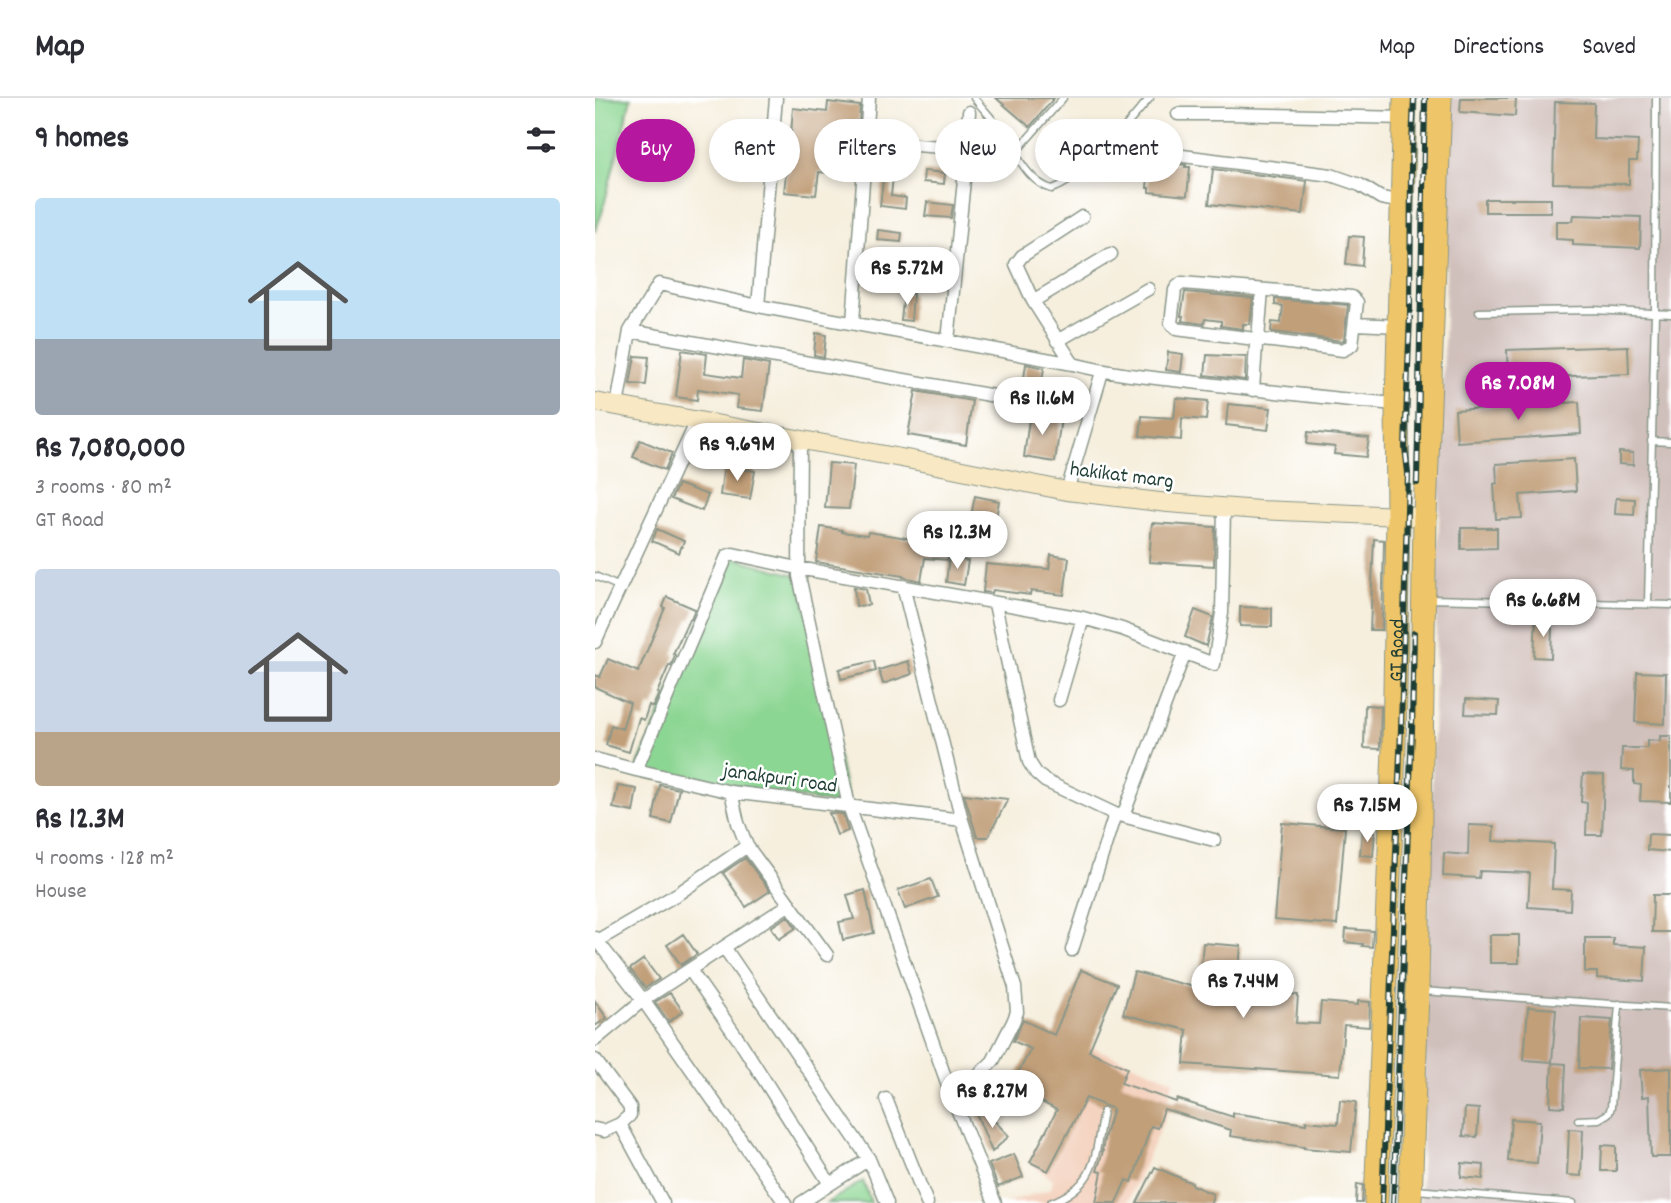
<!DOCTYPE html>
<meta charset="utf-8">
<style>
:root{--surface:#fff;--page:#f7f7f7;--text:#2b2b33;--muted:#7c7c81;--line:#e1e1e2;--accent:#b5179e}
body{margin:0;font-family:Dekko,sans-serif;background:var(--page);color:var(--text);height:100vh;display:flex;flex-direction:column;font-size:26px;white-space:nowrap}
*{box-sizing:border-box;margin:0}
p{font-size:23px;color:var(--muted)}
.icon{flex:none;width:38px;height:38px;fill:none;stroke:currentColor;stroke-width:2;stroke-linecap:round;stroke-linejoin:round}
.map{position:relative;flex:1;overflow:hidden}
.drawer{display:flex;flex-direction:column;background:var(--surface);width:595px}
.drawer>*{flex:none}
.hud{position:absolute;left:21px;top:21px;width:665px;height:63px;display:flex;gap:14px}
.price{position:absolute;translate:-50% -60px;padding:0 16px;border-radius:24px;background:#fff;color:#222;font-size:23px;line-height:46px;filter:drop-shadow(0 2px 4px #0008)}
.price::after{content:'';position:absolute;left:50%;top:42px;width:21px;height:16px;margin-left:-10px;background:inherit;clip-path:polygon(0 0,100% 0,50% 100%)}
.price.selected{background:var(--accent);color:#fff}
ul{padding:0;list-style:none}
li{display:grid;align-content:center;gap:14px;height:371px;padding:0 35px}
li span{display:grid;place-items:center;height:217px;border-radius:7px;color:#555}
li>.icon{margin-inline-start:auto}
span .icon{width:126px;height:126px;fill:#fffc;stroke-width:1}
li b{font-size:30px}
h2{display:flex;justify-content:space-between;align-items:center;height:84px;padding:0 35px;font-size:30px}
.pill{padding:0 24px;border-radius:32px;background:var(--surface);box-shadow:0 4px 10px #0003;font-size:24px;line-height:63px}
.pill.selected{background:var(--accent);color:#fff}
header{display:flex;align-items:center;gap:42px;box-sizing:border-box;height:98px;padding:0 35px;background:var(--surface);border-bottom:2px solid var(--line)}
header strong{font-size:33px}
nav{display:flex;gap:38px;margin-inline-start:auto;font-size:24px}
main{display:flex;flex:1;min-height:0}
.map>svg:first-child{display:block}
</style>
<header>
<strong>Map</strong>
<nav><a>Map</a><a>Directions</a><a>Saved</a></nav>
</header>
<main>
<section class="drawer">
<h2>9 homes<svg class="icon" aria-label="filters" viewBox="0 0 24 24"><path d="M4 7h16M4 17h16"/><circle cx="9" cy="7" r="2"/><circle cx="15" cy="17" r="2"/></svg></h2>
<ul>
<li><span style="background:linear-gradient(#bfe0f5 65%,#9aa5b1 0)"><svg class="icon" aria-label="home" viewBox="0 0 24 24"><path d="M3 11l9-7 9 7M6 9v11h12V9"/></svg></span><div><b>Rs 7,080,000</b><p>3 rooms · 80 m²</p><p>GT Road</p></div></li>
<li><span style="background:linear-gradient(#c9d6e8 75%,#b9a48a 0)"><svg class="icon" aria-label="home" viewBox="0 0 24 24"><path d="M3 11l9-7 9 7M6 9v11h12V9"/></svg></span><div><b>Rs 12.3M</b><p>4 rooms · 128 m²</p><p>House</p></div></li>
</ul>
</section>
<div class="map">
<svg width="1076" height="1105" viewBox="0 0 1076 1105">
<rect width="100%" height="100%" fill="#fff"/>
<filter id="ink" filterUnits="userSpaceOnUse"><feTurbulence type="fractalNoise" baseFrequency=".0143" numOctaves="2"/><feDisplacementMap in="SourceGraphic" scale="14" xChannelSelector="R" yChannelSelector="G"/><feConvolveMatrix kernelMatrix="1 2 1 2 8 2 1 2 1" color-interpolation-filters="sRGB"/></filter>
<filter id="wash" filterUnits="userSpaceOnUse"><feTurbulence type="fractalNoise" baseFrequency=".00686" numOctaves="4" result="noise"/><feDisplacementMap in="SourceGraphic" scale="28" xChannelSelector="R" yChannelSelector="G"/><feGaussianBlur stdDeviation="1.57" result="paint"/><feColorMatrix in="noise" values="0 0 0 0 0 0 0 0 0 0 0 0 0 0 0 0 0 1.4 0 .05"/><feComposite in="paint" operator="in"/></filter>
<g filter="url(#wash)">
<rect width="100%" height="100%" fill="#f6efde"/>
<path fill="#f4d3c0" d="M494,948L578,982L571,1017L532,1105H410L456,1091L458,1082L433,1064L456,1020L487,953Z"/>
<path fill="#d0c0bc" d="M856,0H1076V1105H825Z"/>
<path fill="#8cd693" stroke="#568a64" stroke-width="2" d="M0,0H36L7,115L0,134Z
M132,458L204,478L254,708L41,672Z
M268,1083L276,1105H232Z"/>
<g id="blocks">
<path fill="#c19f79" d="M401,0H459L435,29Z
M866,0H921L920,18L865,14Z
M233,4L265,8L264,24L262,23L260,78L224,74L221,97L189,94L191,75H193L198,10L232,14Z
M960,4L999,5L998,41L1043,43L1042,63H1034V86L958,85Z
M283,57L300,59L296,98L311,100L310,111L285,108L288,82L277,80L279,60H283Z
M552,62L591,67L590,69H595L592,98L554,94V90H552L554,66H552Z
M618,71L712,83L708,116L614,106Z
M329,73L350,75L349,86L328,84Z
M890,101H956V114H890Z
M332,104L358,107L356,120L330,118Z
M979,117L1046,119L1045,150L978,147V142L961,141V123H978Z
M283,132L307,135L306,144L282,142Z
M754,138L769,139L767,168L751,166Z
M590,194L658,200L655,226H648V231L626,228V223L610,221L609,226L587,223L588,218H586Z
M309,195L318,196L316,223L306,222Z
M680,201L753,207L749,242L746,243L678,234L676,233L677,224L686,225L688,208L680,207Z
M221,235L231,237L229,259L219,257Z
M1033,248L1034,276L913,280L912,252Z
M87,252L112,256L110,275L146,280L148,262L174,267L168,313L141,310L143,297L103,291L102,302L81,299Z
M573,254L588,256L586,274L571,272Z
M612,257L651,259L650,282L610,277Z
M40,258L54,259L51,287L35,286Z
M431,266L449,270L445,297L427,294Z
M321,293L377,303L371,347L313,337Z
M581,300L613,303L611,322L587,320L586,342L545,338L547,318L579,320Z
M984,304L986,336L862,344L860,312Z
M633,306L676,310L673,332L631,327Z
M435,314L466,320L460,364L429,359Z
M713,334L774,340L771,359L739,356L740,349L712,346Z
M45,342L77,355L70,372L38,359Z
M1024,354L1038,355V367L1024,366Z
M979,361L981,393L925,397L927,420L901,421L899,386L902,385L901,366Z
M234,365L259,367L254,411L230,410Z
M129,368L160,373L155,401L125,397Z
M83,386L113,397L107,413L76,401Z
M380,398L404,403L396,448L371,443Z
M1021,400L1040,401L1039,417L1020,416Z
M557,425L620,429L619,468L554,464Z
M226,429L247,432V434L272,437L273,434L300,438L343,446L344,442L355,443L353,462L330,460L326,483L308,479V478L221,464Z
M866,430H902V450L866,451Z
M62,431L89,443L84,455L57,443Z
M779,441L789,442L787,532H775Z
M456,457L474,460L469,497L436,493L435,497L398,492L397,495L388,494L391,466L454,471Z
M354,460L373,463L369,487L351,484Z
M259,489L271,491L274,507L261,508Z
M72,499L100,511L96,521H94L78,556L80,557L76,568L74,567L62,595L64,596L58,609L54,607L49,622L44,620L34,654L11,647L16,627L27,631L35,605L0,589V577L5,579L13,561L43,574L70,510L68,509Z
M645,509L677,510V529L645,528Z
M600,512L618,519L611,548L590,539Z
M941,517L951,518L950,529L957,530L956,560L939,559Z
M279,563L281,573L246,581L244,571Z
M313,563L317,576L288,586L284,572Z
M1042,574L1071,575L1070,626L1040,624Z
M871,601L904,603L903,617L870,616Z
M770,607L786,608L785,651L769,650Z
M1065,638H1076V704L1045,703L1046,687L1039,686V673L1026,672L1027,650H1052V642L1065,643Z
M988,676L1009,677L1007,737H991L992,705L986,704Z
M65,687L84,691L76,725L58,721Z
M23,688L42,691L38,714L18,710Z
M369,696L413,701L393,739H382Z
M234,715L248,716L253,733L242,737Z
M687,725L750,730L742,827L679,822Z
M874,727L899,728L898,743L959,746L957,791L976,792L975,812L933,809L935,775L885,773L884,780L848,778L849,755L873,757Z
M767,733L780,734L778,758L765,757Z
M1053,736L1076,737V754L1052,752Z
M150,760L175,793L151,809L128,775Z
M336,781L343,799L310,811L303,792Z
M270,792L279,835L248,842L244,824L259,821L252,797Z
M1058,797H1076V834H1057Z
M193,818L201,830L184,841L176,829Z
M751,831L778,833L777,849L767,848L768,846L750,844Z
M88,836L102,856L86,867L72,847Z
M895,837H924V865H895Z
M990,840H1018V847L1051,849L1049,883L1002,880V874H990Z
M608,845L646,848L642,893L687,897V895L703,897L701,925L724,926L726,904L763,907V903L775,904L774,929L749,927L745,977L589,966L592,932L528,916L539,874L604,890Z
M49,861L64,881L50,890L35,871Z
M486,872L522,886L494,953L532,970L526,985L581,1004L582,1001L638,1019V1015L711,1026V1023L743,1026L745,1002L761,1004L756,1054L709,1050V1049L635,1038L636,1032L569,1011L563,1030L556,1028L537,1084L531,1082L521,1105H501L507,1074L502,1073L508,1053H507L510,1037L518,1011L491,1000L453,1073L435,1064L462,1012L416,988L436,951L418,943L428,922L459,937Z
M75,895L88,913L74,924L60,904Z
M0,903L12,920L0,928Z
M933,909L961,911L957,964L929,962Z
M986,920L1017,922L1013,971L984,970Z
M957,965L971,966L969,1009L955,1008Z
M1076,970V1059H1056L1054,998L1047,999L1045,972Z
M401,979L410,987L397,1003L388,995Z
M870,1010L884,1011L882,1039L868,1038Z
M388,1011L414,1038L397,1054L381,1015Z
M916,1021L945,1023L942,1065L913,1063Z
M974,1031L988,1032L986,1078L972,1077Z
M1007,1047L1021,1048V1073H1006Z
M419,1056L428,1079L403,1089L394,1066Z
M867,1065L889,1067L888,1081L866,1079Z
M560,1069L597,1085V1087L618,1096L616,1105H542Z
M762,1086L768,1087L767,1105H761Z"/>
</g>
</g>
<g filter="url(#ink)">
<use href="#blocks" fill-opacity="0" stroke="#8a9689" stroke-width="2"/>
<g fill="none" stroke-linecap="round" stroke-linejoin="round">
<g stroke="#8a9689" stroke-width="9">
<path id="lane" d="M379,0C388,11 399,22 407,34C421,54 432,84 457,91C489,81 532,26 555,0
M420,55L468,0
M884,214L998,212L1076,216
M1056,343L1076,344
M0,478L25,489
M833,501L1076,507
M1053,505L1060,215L1061,0
M827,893L1076,910
M983,1022L1004,1021L1014,1015L1016,1009L1024,906
M821,1092L978,1105
M455,1105C504,1086 499,1058 508,1014"/>
</g>
<g stroke="#8a9689" stroke-width="15">
<path id="street" d="M583,16H634L810,20
M271,43L371,51
M549,53L736,77L765,87L786,100L808,104
M587,185L757,199L762,204L757,247L748,252L581,231L576,225L580,192L582,189Z
M438,203L516,156
M163,208L181,0
M258,224L274,0
M760,226L804,228
M35,233L495,315
M663,241L667,192
M353,243L371,62L374,14
M462,243L553,191
M478,266L438,203L421,166L427,158L487,119
M658,292L661,247
M22,308L35,233L64,186L163,208L478,266C520,277 562,280 605,285C671,293 736,301 802,306
M205,341L204,478L254,708L355,993L400,1105
M472,393L507,274
M308,488L367,722L420,889L422,914L418,924L398,963L358,1002
M400,506L434,664L441,675L450,683L520,716L619,742
M0,544L102,323
M464,602L488,520
M0,661L41,672L136,694L367,722
M41,672L132,458L138,456L203,470L488,520L527,531L619,566L627,515L629,409
M136,694L143,725L152,748L232,857
M528,718L590,554
M0,840L48,902L190,1105
M0,844L84,795L152,748
M129,849L274,1061
M477,852L520,716
M95,872L146,945L235,1086
M0,942L48,902L195,806
M0,962L35,1009V1017L25,1026L68,1105
M291,1001L332,1105
M0,1031L9,1033L25,1026
M206,1105L274,1061L292,1105"/>
</g>
<g stroke="#8a9689" stroke-width="20">
<path id="secondary" d="M0,304L317,362L472,393L573,405L664,412L830,419"/>
</g>
<g stroke="#8a9689" stroke-width="25">
<g id="highway">
<path id="s1" d="M781,1105L799,651L803,419L802,306L810,0"/>
<path d="M815,1105L822,892L830,419L845,0"/>
</g>
</g>
<use href="#lane" stroke="#fff" stroke-width="6"/>
<use href="#street" stroke="#fff" stroke-width="12"/>
<use href="#secondary" stroke="#f8e8c3" stroke-width="18"/>
<use href="#highway" stroke="#eec569" stroke-width="23"/>
<g stroke="#1f3d34" stroke-width="6">
<path id="rail" d="M822,385L830,0
M787,1105L806,631L813,375L810,349L815,216L816,69L819,0
M798,1105L817,632L819,535"/>
</g>
<use href="#rail" stroke="#fff" stroke-width="3.5" stroke-dasharray="10" stroke-linecap="butt"/>
</g>
</g>
<g text-anchor="middle" stroke-width="5" stroke-linejoin="round" paint-order="stroke">
<g font-size="21" fill="#1f3d34" stroke="#fff">
<text transform="translate(527 376) rotate(7)" y="7">hakikat marg</text>
<text dy="7" stroke="none"><textPath href="#s1" startOffset="553">GT Road</textPath></text>
<text transform="translate(185 679) rotate(8)" y="7">janakpuri road</text>
</g>
</g>
</svg>
<b class="price" style="left:312px;top:209px">Rs 5.72M</b>
<b class="price selected" style="left:923px;top:324px">Rs 7.08M</b>
<b class="price" style="left:447px;top:339px">Rs 11.6M</b>
<b class="price" style="left:142px;top:385px">Rs 9.69M</b>
<b class="price" style="left:362px;top:473px">Rs 12.3M</b>
<b class="price" style="left:948px;top:541px">Rs 6.68M</b>
<b class="price" style="left:772px;top:746px">Rs 7.15M</b>
<b class="price" style="left:648px;top:922px">Rs 7.44M</b>
<b class="price" style="left:397px;top:1032px">Rs 8.27M</b>
<div class="hud">
<a class="pill selected">Buy</a>
<a class="pill">Rent</a>
<a class="pill">Filters</a>
<a class="pill">New</a>
<a class="pill">Apartment</a>
</div>
</div>
</main>
